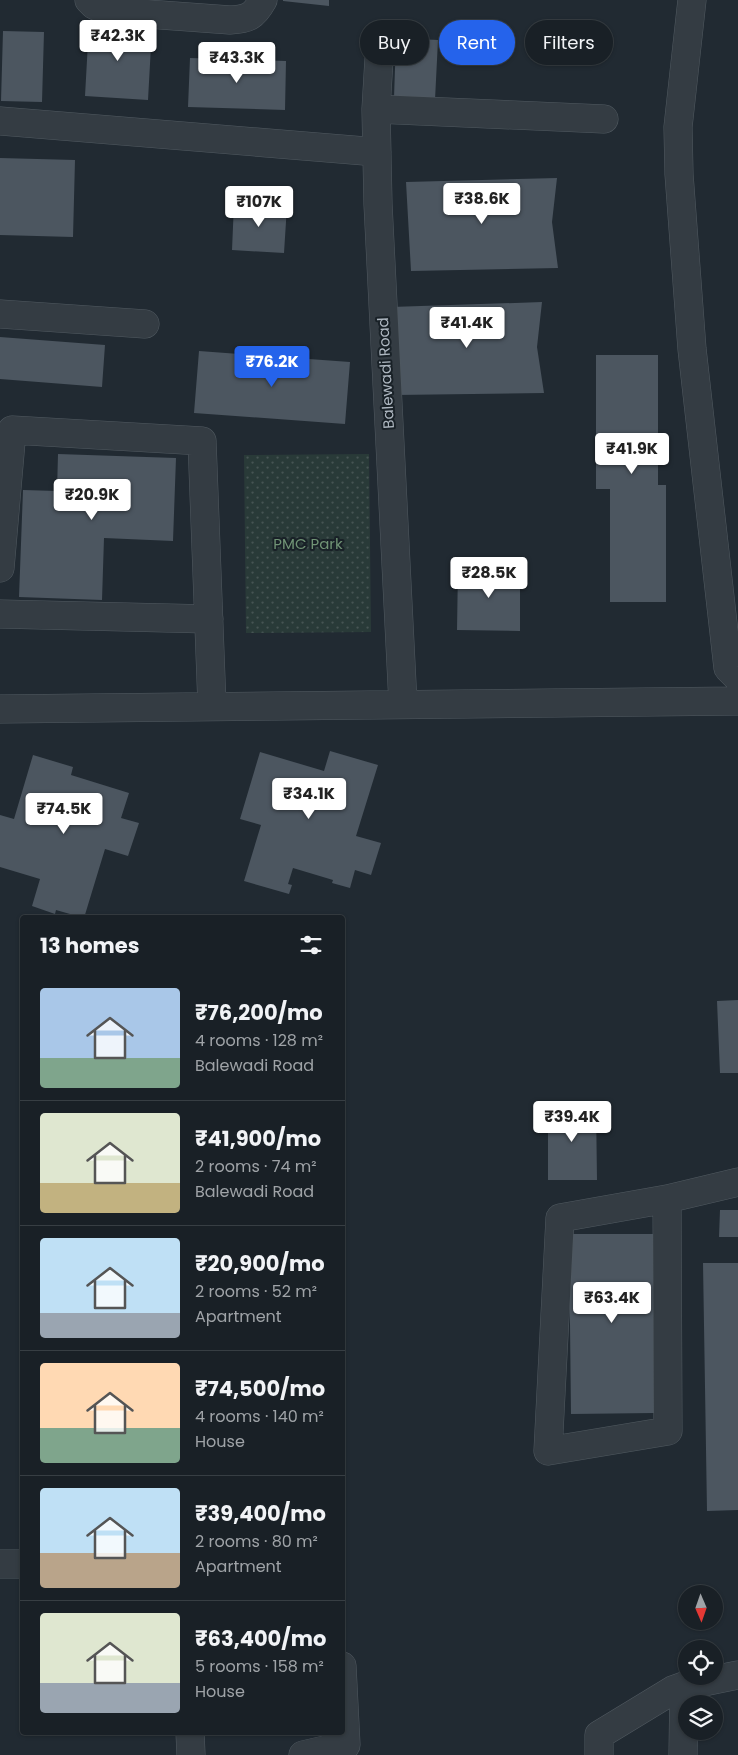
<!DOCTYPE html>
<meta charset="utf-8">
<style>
:root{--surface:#192026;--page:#22282e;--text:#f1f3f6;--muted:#9fa3a7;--line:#373e43;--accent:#2563eb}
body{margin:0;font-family:Poppins,sans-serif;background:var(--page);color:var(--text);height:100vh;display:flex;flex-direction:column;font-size:19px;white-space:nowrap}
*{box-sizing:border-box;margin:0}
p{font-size:16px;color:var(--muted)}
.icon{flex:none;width:28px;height:28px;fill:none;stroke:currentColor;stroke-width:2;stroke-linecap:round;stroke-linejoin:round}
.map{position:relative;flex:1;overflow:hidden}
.side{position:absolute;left:20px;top:915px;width:325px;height:820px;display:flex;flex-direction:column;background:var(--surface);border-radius:5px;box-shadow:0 1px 4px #0004,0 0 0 1px var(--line)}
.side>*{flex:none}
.banner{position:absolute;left:360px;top:20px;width:302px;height:45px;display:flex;gap:10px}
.needle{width:32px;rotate:178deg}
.tools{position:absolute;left:678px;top:1585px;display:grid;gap:10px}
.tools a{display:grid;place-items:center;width:45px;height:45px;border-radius:50%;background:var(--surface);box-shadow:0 1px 4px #0004,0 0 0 1px var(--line);font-size:25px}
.price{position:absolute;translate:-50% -42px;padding:0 11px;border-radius:5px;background:#fff;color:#222;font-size:16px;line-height:32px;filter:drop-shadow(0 1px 2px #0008)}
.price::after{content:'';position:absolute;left:50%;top:30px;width:15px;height:11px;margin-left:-8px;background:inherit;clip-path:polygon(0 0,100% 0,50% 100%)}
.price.current{background:var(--accent);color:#fff}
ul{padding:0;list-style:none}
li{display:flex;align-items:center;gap:15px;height:125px;padding:0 20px}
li+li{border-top:1px solid var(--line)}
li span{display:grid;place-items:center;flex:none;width:140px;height:100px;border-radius:5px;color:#555}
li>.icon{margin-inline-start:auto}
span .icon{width:60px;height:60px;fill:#fffc;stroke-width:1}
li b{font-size:21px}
h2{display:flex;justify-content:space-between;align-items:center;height:60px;padding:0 20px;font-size:21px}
.chip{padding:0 18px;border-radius:22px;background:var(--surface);box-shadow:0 1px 4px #0004,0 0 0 1px var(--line);font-size:18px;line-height:45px}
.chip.current{background:var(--accent);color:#fff}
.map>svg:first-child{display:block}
</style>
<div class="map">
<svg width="738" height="1755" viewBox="0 0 738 1755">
<defs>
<pattern id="park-dots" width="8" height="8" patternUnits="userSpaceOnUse" patternTransform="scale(1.25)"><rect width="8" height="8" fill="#293a38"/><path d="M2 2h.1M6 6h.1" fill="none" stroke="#465453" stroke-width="1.8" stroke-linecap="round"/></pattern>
</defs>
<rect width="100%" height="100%" fill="#212a32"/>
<path fill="url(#park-dots)" d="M369,454L371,632L246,633L244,455Z"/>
<path fill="#4c5660" d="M283,0H329V6L283,1Z
M89,24L152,28L148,100L85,96Z
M3,31L44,32L42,102L1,101Z
M396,38L438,40L435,100L394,98Z
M190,58L286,61L285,110L188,107Z
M0,158L75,160L73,237L0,235Z
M557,178L552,222L558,268L411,271L406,182Z
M234,203L287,206L284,253L232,250Z
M542,302L537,347L544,393L396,395L391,307Z
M0,337L105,345L102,387L0,379Z
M199,351L350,362L345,424L194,413Z
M596,355H658V485H666V602H610V489H596Z
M58,454L176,458L173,541L104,538L102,600L19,597L23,490L57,491Z
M458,567L520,568V631L457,630Z
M330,751L378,765L356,836L381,843L371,875L355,870L350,888L332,883L333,880L293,868L288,884L292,885L289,894L244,881L261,825L240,819L260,752L324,771Z
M33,755L73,767L71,775L129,793L121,818L139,823L128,856L105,849L84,918L56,910L55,914L32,906L40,879L0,867V815L14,819Z
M738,1000V1073H720L717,1001Z
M548,1105H596L597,1180H548Z
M720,1210H738V1237H719Z
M569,1234H653L654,1413L571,1414Z
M703,1263H738V1510L707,1511Z"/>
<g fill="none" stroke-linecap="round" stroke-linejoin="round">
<g stroke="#515a61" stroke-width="29">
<path id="minor" d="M89,0L94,5L106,11L230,20C249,19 254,16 263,0
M692,0L678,127L679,174L692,349L728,668L738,678
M380,42L376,109L378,204L403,704
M376,109L604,119
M0,121L377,152
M0,314L145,324
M0,568L12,430L202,441L212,706
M0,614L209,619
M0,709L738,701
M667,1199L668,1431L548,1451L560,1218L667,1199L738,1182
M0,1564H22
M190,1732L191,1755
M303,1755L346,1745L342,1666
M599,1755V1735L673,1690L684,1686L738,1675
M683,1755L684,1686"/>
</g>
<use href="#minor" stroke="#343c43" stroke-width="28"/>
</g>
<g text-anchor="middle" stroke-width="4" stroke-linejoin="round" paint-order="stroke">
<g font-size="15" fill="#aeb7c0" stroke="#192127">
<text transform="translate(386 373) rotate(-93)" y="5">Balewadi Road</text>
</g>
<g font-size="15" fill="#709375" stroke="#192127">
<text x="308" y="549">PMC Park</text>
</g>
</g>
</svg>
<div class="tools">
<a><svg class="needle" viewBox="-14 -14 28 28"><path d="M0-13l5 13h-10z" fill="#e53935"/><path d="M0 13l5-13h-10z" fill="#9fa3a7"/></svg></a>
<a><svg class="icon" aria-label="locate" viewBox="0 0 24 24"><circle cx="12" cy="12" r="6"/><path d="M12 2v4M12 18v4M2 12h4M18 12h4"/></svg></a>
<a><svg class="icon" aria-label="layers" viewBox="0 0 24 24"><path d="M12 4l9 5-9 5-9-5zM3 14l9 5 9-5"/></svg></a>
</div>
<b class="price" style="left:118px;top:62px">₹42.3K</b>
<b class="price" style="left:237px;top:84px">₹43.3K</b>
<b class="price" style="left:482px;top:225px">₹38.6K</b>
<b class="price" style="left:259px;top:228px">₹107K</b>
<b class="price" style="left:467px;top:349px">₹41.4K</b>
<b class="price current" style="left:272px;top:388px">₹76.2K</b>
<b class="price" style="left:632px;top:475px">₹41.9K</b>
<b class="price" style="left:92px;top:521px">₹20.9K</b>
<b class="price" style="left:489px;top:599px">₹28.5K</b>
<b class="price" style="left:309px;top:820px">₹34.1K</b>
<b class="price" style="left:64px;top:835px">₹74.5K</b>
<b class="price" style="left:572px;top:1143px">₹39.4K</b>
<b class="price" style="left:612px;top:1324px">₹63.4K</b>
<div class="banner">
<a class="chip">Buy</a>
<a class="chip current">Rent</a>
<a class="chip">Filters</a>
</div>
<section class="side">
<h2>13 homes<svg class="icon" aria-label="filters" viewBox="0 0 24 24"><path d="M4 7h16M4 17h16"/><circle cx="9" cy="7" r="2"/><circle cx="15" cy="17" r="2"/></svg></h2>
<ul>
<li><span style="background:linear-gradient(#a9c7e8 70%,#7fa58c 0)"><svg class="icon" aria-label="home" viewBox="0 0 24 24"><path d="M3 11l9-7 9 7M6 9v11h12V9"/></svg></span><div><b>₹76,200/mo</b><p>4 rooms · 128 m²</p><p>Balewadi Road</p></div></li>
<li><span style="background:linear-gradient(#dfe7d0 70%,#c2b280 0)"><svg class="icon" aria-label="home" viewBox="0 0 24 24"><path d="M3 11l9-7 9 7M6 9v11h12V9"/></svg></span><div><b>₹41,900/mo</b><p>2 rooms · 74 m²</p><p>Balewadi Road</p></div></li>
<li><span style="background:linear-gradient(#bfe0f5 75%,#9aa5b1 0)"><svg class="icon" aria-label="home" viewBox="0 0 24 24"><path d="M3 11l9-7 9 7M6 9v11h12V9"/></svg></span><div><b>₹20,900/mo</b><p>2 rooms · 52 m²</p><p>Apartment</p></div></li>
<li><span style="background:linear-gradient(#ffd9b3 65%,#7fa58c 0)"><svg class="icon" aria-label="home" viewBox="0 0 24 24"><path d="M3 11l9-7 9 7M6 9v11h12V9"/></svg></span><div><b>₹74,500/mo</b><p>4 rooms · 140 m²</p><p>House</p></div></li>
<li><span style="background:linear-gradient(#bfe0f5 65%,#b9a48a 0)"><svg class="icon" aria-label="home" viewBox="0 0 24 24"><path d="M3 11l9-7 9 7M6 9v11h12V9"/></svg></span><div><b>₹39,400/mo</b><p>2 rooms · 80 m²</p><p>Apartment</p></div></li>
<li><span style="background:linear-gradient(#dfe7d0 70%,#9aa5b1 0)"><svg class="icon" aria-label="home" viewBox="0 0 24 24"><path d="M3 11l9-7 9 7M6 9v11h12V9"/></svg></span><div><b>₹63,400/mo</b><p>5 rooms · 158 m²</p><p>House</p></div></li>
</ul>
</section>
</div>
